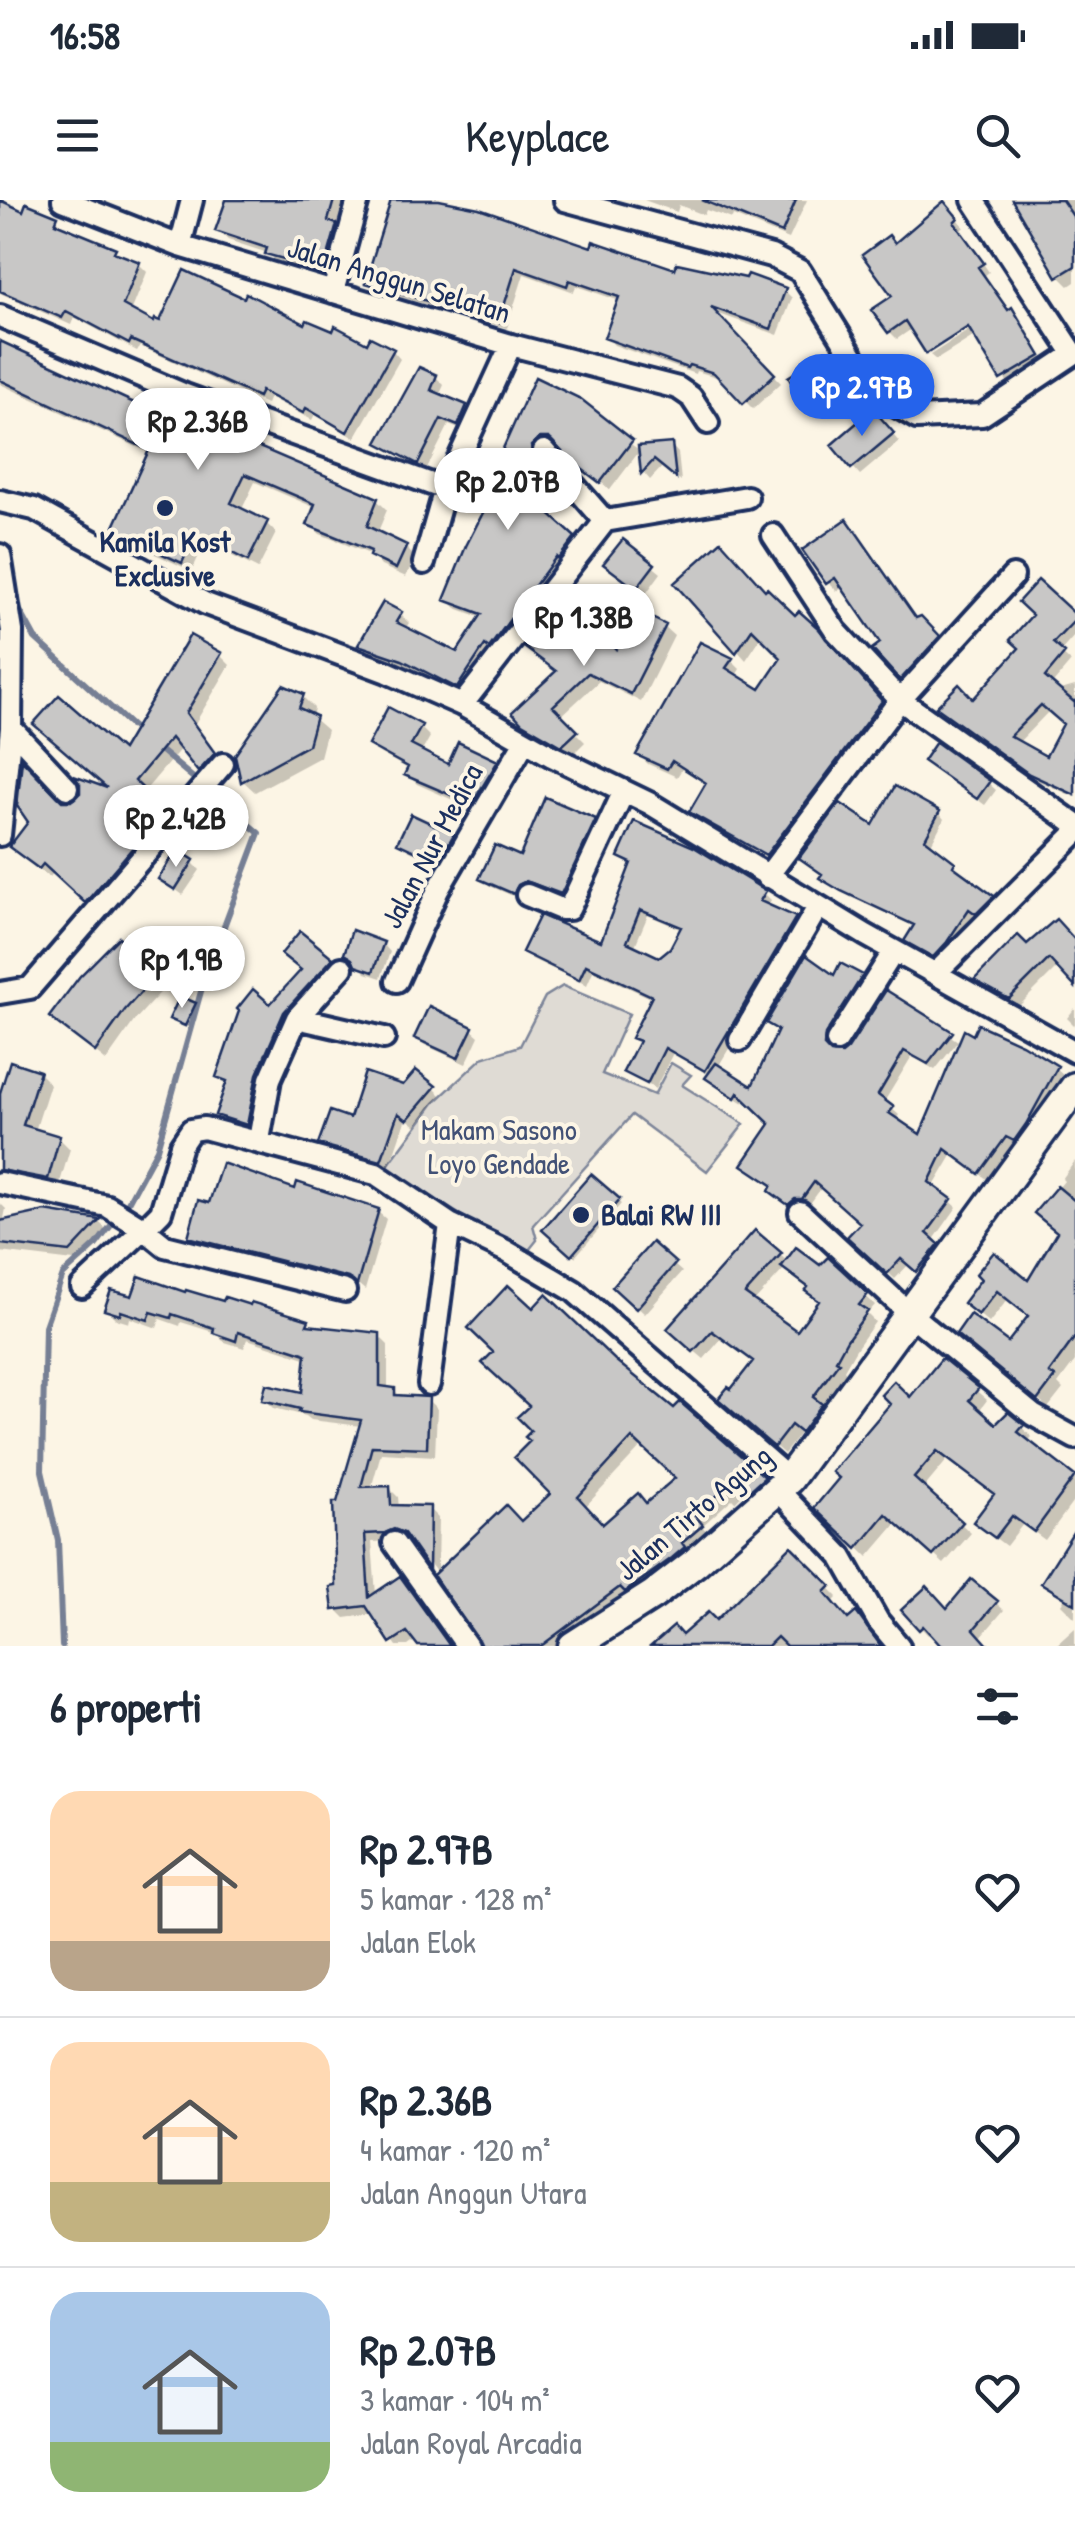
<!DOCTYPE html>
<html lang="id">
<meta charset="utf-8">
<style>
:root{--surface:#fff;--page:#f2f2f3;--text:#1f2937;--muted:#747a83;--line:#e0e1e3;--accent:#2563eb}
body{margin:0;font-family:"Patrick Hand",sans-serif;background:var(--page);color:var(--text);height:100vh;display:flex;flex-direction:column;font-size:38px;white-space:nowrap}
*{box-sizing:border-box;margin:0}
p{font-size:32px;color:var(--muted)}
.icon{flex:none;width:55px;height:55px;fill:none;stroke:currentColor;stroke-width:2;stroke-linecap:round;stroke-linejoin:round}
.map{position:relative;height:1446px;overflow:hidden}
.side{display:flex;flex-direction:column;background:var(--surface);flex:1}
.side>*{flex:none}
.price{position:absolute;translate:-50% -85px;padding:0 22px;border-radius:35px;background:#fff;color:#222;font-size:32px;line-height:65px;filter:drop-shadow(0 2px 5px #0008)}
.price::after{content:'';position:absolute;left:50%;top:60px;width:30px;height:22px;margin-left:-15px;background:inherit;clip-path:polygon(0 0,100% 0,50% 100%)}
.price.current{background:var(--accent);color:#fff}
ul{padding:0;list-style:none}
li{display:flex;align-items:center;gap:30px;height:250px;padding:0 50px}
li+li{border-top:2px solid var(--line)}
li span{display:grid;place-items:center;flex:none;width:280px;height:200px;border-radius:30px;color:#555}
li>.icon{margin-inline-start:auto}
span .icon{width:120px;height:120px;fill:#fffc;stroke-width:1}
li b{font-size:42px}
h2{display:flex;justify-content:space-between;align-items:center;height:120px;padding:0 50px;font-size:42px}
.status{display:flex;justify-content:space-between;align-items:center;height:70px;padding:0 50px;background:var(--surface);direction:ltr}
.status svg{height:28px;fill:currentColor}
header{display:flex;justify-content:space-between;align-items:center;height:130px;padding:0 50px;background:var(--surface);font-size:45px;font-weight:600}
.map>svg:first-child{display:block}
</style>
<div class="status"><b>16:58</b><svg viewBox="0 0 49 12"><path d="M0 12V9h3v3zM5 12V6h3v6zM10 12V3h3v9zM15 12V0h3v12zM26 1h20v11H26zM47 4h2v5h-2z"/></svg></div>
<header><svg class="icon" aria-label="menu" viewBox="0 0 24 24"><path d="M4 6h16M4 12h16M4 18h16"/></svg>Keyplace<svg class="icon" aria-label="search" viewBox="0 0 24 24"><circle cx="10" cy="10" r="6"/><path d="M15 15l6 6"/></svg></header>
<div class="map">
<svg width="1075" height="1446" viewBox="0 0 1075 1446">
<rect width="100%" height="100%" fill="#fcf5e5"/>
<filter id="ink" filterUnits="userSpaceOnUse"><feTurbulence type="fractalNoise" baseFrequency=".01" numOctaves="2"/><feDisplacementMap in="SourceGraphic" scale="20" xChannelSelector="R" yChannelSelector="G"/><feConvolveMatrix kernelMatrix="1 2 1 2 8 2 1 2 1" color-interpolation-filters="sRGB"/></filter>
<g filter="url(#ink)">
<path fill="#dfdbd4" stroke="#7d8599" stroke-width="2.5" d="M563,786L629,814L602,874L654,895L671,863L691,875L682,885L744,924L707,971L632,915L533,1025L537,1040L529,1050L489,1033L386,968L434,903L482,858L520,846L545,797Z"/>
<path fill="#0003" fill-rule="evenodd" d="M228,0H346L338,28L345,35L333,78L277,62L268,53L228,40L218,31Z
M394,0H439L592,50L677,72L784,90L792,98L778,135L711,111L781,183L753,209L723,179L696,171L695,174L614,145L607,137L620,101L576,86L574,92L524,74L507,128L375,90L368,82Z
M644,0H807L789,39L733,16L732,19L706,10L704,15L679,5L677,12Z
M1015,0H1075V82L1069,86L1059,76Z
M0,2L24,14L56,18L64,29L115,50L123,58L139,64L147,72L131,112L155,125L307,127L393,151L400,159L355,238L315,214L312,220L269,197L266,204L140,146L137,151L74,117L71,125L0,93Z
M951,12L964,27L960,31L989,72L984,76L1009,112L1019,118L1047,165L1010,186L976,135L936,160L930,155L980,123L913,128L897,139L889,131L895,96L896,46Z
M0,144L198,235L377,300L387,310L377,334L405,347L415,357L406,377L381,366L372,355L320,334L310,324L316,308L255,282L241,311L266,323L276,333L258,369L205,342L192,371L124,340L115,330L150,253L0,184Z
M828,155L850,185L813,208L805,200Z
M436,177L444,185L439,196L466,207L473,215L466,232L449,225L426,270L388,250L380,243Z
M536,181L638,249L671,245L678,253L681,281L663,266L650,280L644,273L641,249L610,290L560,246L543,250L538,263L541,270L531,291V313L538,296L545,302L541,310L582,348L467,495L413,468L369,453L361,445L400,414L409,423L405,429L458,455L483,418L456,408L447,399L494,297L487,291Z
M881,220L899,242L860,275L853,267Z
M847,322L918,420L947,446L910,487L876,450L884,444L844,387L837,391L828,382Z
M623,342L661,373L645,395L614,371Z
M677,383L766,393L795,419L827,440L890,512L776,663L702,620L693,611L708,585L682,569L677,577L648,564L639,555L731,460L740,469L735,477L760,492L784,458L762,436L746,460Z
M0,397L7,487H0Z
M1075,418V435L1060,452L1071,462L1043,495L1075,486V532L1050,510L1018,543L1047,560L1075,564V597L1039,581L947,514L974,502Z
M664,427L674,436L641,502L599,481L560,517L585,542L573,554L535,532L515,512L583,448L617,453Z
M220,455L230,465L194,525L224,564L210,580L182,547L143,593L173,622L96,711L54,672L50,677L22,657L61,603L114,594L123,554Z
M302,496L314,508L312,517L327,530L320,557L255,592L243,581Z
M420,527L430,537L421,553L449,567L496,563L506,572L482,613L417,584L407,574L410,570L381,554L371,545Z
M934,568L988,583L996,590L985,605Z
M939,613L944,619L930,646L997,703L983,718L976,712L953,748L940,761L913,746L916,727L849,696L822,678L874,629Z
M594,621L602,629L569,700L535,688L522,700L490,686L482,678Z
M453,636L460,643L446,668L408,650L400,642Z
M621,656L764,693L771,700L767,707L795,719L802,726L718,867L753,890L780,831L769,822L835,778L861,777L868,783L831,842L830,856H843L886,793L958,841L935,870L912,856L884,902L899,915L895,920L921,938L1056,868L1063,874L1032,931L1021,946L1014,942L987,979L953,954L934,986L957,1007L933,1041L944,1052L924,1077L909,1064L895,1079L850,1037L863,1023L822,987L809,1005L797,1010L779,997L775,987L773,924L746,898L743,903L715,885L711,875L673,853L655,889L626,871L641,843L634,837L653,799L593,771L587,785L532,759L525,752L602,744L633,665ZM648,715L682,730L672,750L659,759L634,748Z
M192,662L200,670L183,695L161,679Z
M119,741L167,785L135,820L106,861L52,817Z
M1075,742V784L1059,766L1019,806L986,788L977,780L1027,748Z
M383,744L390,752L381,778L366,773L347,754Z
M331,760L339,767L291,820L254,931L225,922L217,915L226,884L218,877L270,807Z
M194,805L198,808L189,828L172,819Z
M1075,808V826L1067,818Z
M471,829L479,836L466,864L425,845L417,838Z
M39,873L50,884L35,931L59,938L70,949L58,989L0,985V891Z
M404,888H434L441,895L416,926L406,918L389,968L329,951L321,944Z
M1075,961V1161L1058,1184L1063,1189L1048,1208L969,1143L1008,1146L1031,1117L1008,1099L989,1123L976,1112L984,1079L1029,1084L1059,1033L1038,1013L1064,981L1062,979Z
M591,978L621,1004L575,1057L545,1030Z
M297,992L378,1012L386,1019L365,1090L359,1085L198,1043L190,1036Z
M0,1003L6,1009L3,1023L45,1014L99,1022L109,1032L82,1062L0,1052Z
M780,1055L788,1062L821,1068L828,1060L875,1105L867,1114L875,1122L856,1149L844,1170L846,1173L821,1207L829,1215L811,1240L801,1232L784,1254L730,1207L731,1193L755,1162L722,1138L704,1159L679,1138ZM785,1068L810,1088L821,1103L797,1135L753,1103Z
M674,1065L682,1072L645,1114L615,1087Z
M187,1096L308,1122L314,1129L379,1136L388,1145V1190H394L402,1198L428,1200L437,1209L435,1256L381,1253L371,1289L389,1288L398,1297L399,1308L429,1309L438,1318L437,1373L412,1340L404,1337L394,1341L372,1342L376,1395L400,1379L452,1446H421L416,1440L408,1446H397L374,1414L345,1418L336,1409L339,1388V1305L361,1226L311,1220L306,1216L274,1208L265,1200L304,1195L308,1159L247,1139L244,1148L225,1142L216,1133L181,1122L180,1126L160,1119L157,1128L130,1118L129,1123L116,1119L107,1110L134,1099Z
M533,1111L614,1162L675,1211L680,1205L772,1287L758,1300L746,1290L735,1302L732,1299L702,1326L710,1335L689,1354L559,1446H482L521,1324L553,1294L533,1241ZM643,1245L679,1279L647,1306L603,1327L584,1308Z
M942,1161L987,1200L978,1212L996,1228L1008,1215L1032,1237L1027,1242L1075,1279V1299L1045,1340L1023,1324L1006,1346L986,1331L996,1295L948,1259L923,1289L971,1333L944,1364L898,1322L868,1357L817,1307Z
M1075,1333V1418L1061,1404L1064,1399L1044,1382Z
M791,1349L838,1397L832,1403L849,1422L865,1424L881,1446H655L716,1424Z
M996,1403L1004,1410L980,1438L987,1446H945L932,1432L928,1435L904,1410L947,1412Z
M1075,1428V1446H1055Z"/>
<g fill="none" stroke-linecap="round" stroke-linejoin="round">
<path stroke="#767f94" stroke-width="6" d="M17,405L35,438L138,532
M62,1446L58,1340L42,1271L45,1126L63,1075L96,1045L126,1006L157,949L205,777L259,633L155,546"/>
</g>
<path fill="#c8c7c6" stroke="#1b2f5e" stroke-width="2.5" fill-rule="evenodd" d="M0,0L23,11L26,3L58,16L55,23L116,48L114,52L140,62L123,105L154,122L155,119L160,121L184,70L244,98L246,93L305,124L307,120L333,131L335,126L367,143L370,137L394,149L347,232L306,208L303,213L261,191L258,197L131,140L129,144L66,111L62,118L0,91Z
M226,0H334L328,21L337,24L324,70L265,54L267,48L215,31Z
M391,0H439L479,8L591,47L593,41L675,69L677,63L746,78L748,74L786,88L771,129L711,107L775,174L743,204L714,173L689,165L687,168L604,138L619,97L569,80L567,86L516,68L499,122L365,83Z
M702,0H796L782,33Z
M1012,0H1062L1075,19V66L1057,77Z
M944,1L958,18L954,22L984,63L978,67L1008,110L1012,107L1041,156L1000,180L968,127L926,154L905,121L888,133L871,110L892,96L862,55L889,35L895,43Z
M0,141L197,232L201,222L378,298L367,326L407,345L396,369L369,356L371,351L307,325L315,304L245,274L231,303L268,321L248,361L195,334L182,363L112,331L149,250L0,180Z
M829,152L844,177L803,202L788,177Z
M419,167L437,175L431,190L467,205L458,226L441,219L418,264L377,243Z
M535,177L581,199L633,240L600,283L570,260L549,238H540L531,246L533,259L522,285L538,291L534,300L575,337L558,359L556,357L489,448L485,445L457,488L402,460L358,445L383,402L402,412L396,422L457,452L482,414L444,400L466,346L492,295L484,291Z
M873,209L894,233L851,269L831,245Z
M672,243L676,278L654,260L641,274L638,246Z
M847,319L916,418L921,416L940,436L900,480L872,449L880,443L835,378L826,384L802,350Z
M623,339L655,364L636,389L603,364Z
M721,341L765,390L767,388L795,415L799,411L818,428L882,501L766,655L689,612L706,583L672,561L667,569L636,555L700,442L733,458L726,468L760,489L781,458L752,429L736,453L674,383Z
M1038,380L1075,414V420L1053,443L1065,453L1045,477L1074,502L1075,500V595L1029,574L936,507L959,484L973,499L1019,448L1010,440L1032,415L1018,402ZM1041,505L1063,524L1046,556L1010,536Z
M636,410L666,425L631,494L588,473L553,506L578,531L562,546L522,523L512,512L556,471L524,447L547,419L582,445L598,430L616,449Z
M190,435L222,453L186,513L215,553L198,572L171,538L135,581L165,610L85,703L43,664L39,669L9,647L28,622L17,606L22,560L62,601H71L80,593V584L74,576L107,588L33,524L59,495L122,550Z
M283,485L304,494L299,508L316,516L308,545L241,582L235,555Z
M388,507L422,525L411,545L448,564L458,542L498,561L472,604L404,575L408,567L368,545Z
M936,542L990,581L977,599L923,561Z
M895,586L940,611L925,639L955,662L953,666L994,696L976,714L969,709L947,742L933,757L904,741L914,725L841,691L819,678L822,674L799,658L840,603L873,625Z
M545,597L596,619L561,694L526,681L518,685L514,694L479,679L495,645L520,656Z
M411,614L454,634L438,662L397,643Z
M634,621L694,647L766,691L760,701L796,717L705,871L665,848L647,884L623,872L639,841L631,838L652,796L586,765L579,780L522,752L540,715L601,741L631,663L618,657ZM640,710L681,727L670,748L659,757L627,742Z
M177,649L194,660L175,690L158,679Z
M1056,719L1075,740V787L1049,759L1009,799L974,780L1018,735L1027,744Z
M352,730L384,742L373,772L355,766L352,759L344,754Z
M300,731L333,758L284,812L257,874L247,925L215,915L227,881L216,877L239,811L237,809L253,789L270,804L301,770L281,754Z
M119,737L158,773L125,810L95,852L49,817L80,776Z
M806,755L834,775L840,763L863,775L825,835L824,846L831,853L842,854L848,849L886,790L953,832L928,864L904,851L878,895L894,907L889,913L920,934L964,830L973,835L978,824L1022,844L1058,866L1026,924L1014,941L1006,937L979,974L945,949L929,982L952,999L927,1033L939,1044L916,1072L901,1059L887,1074L847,1037L860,1023L814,982L802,999H795L788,1005L769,991L772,985L742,965L770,924L738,893L735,898L705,878L716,863L752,886L778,830L766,823Z
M180,796L196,803L185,826L169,819Z
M429,806L473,827L458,858L414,838Z
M10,861L40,871L23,925L60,936L48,979L0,970V893Z
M416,870L436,886L407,920L398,913L381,961L318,944L330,911L350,918L365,872L403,885Z
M222,963L295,989L297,982L379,1009L357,1085L348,1078L188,1037L198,1000L209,1003Z
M591,974L620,999L571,1056L542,1030Z
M1057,986L1075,1001V1137L1049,1173L1055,1177L1037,1201L956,1134L970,1114L1008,1142L1028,1116L997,1091L978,1115L963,1103L981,1079L976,1074L994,1052L1028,1080L1057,1032L1034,1013Z
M45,1011L100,1020L70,1052L0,1044V1021Z
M755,1030L782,1053L745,1094L797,1131L819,1101L805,1091L808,1087L781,1067L796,1047L820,1065L828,1057L868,1094L859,1105L868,1111L847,1140L836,1160L839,1162L813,1197L822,1204L801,1233L791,1225L774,1247L718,1199L728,1187L731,1189L753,1161L712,1131L693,1152L667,1129Z
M652,1042L676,1063L636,1109L612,1087Z
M139,1076L185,1092L186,1090L223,1101L225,1097L250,1105L251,1102L309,1120L307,1125L380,1133V1186L395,1188V1195L429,1197L427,1248L372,1246L361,1287L390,1286L391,1305L430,1306L429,1369L404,1333L394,1329L385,1333L365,1334L369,1397L400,1376L450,1446H418L407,1432L390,1443L366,1406L333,1410L330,1387L336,1386L333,1302H337L361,1220L299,1212L300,1209L262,1200L266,1184L302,1192L306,1154L238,1132L236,1141L213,1133L214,1128L172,1114L171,1118L151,1112L148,1120L121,1111L120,1115L104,1110L111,1090L132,1096Z
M508,1085L533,1108L546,1094L615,1160L674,1208L680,1202L765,1277L748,1292L736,1283L725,1295L721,1292L695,1315L703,1325L682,1343L685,1347L672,1358L625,1392L620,1387L541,1446H481L433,1375L506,1305L521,1321L550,1294L514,1257L530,1241L525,1237L531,1231L517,1217L529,1206L482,1163L493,1152L468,1128ZM632,1238L675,1278L646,1303L638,1293L603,1324L578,1297Z
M942,1158L979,1188L969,1200L996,1224L1008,1212L1024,1225L1018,1232L1075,1276L1034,1332L1012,1316L995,1338L973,1322L994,1294L937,1251L914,1278L963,1322L933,1356L886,1314L857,1349L814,1308L839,1278L832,1272L890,1204L881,1195L894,1181L910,1197Z
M1075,1329V1404L1041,1383Z
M791,1346L831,1386L825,1392L848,1419L856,1412L881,1446H786L777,1437L768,1446H651L674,1426L682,1435L708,1412L716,1420Z
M971,1379L998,1401L974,1429L989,1446H941L923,1426L919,1430L901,1410L927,1386L947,1408Z"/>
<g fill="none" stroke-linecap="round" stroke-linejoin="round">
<g stroke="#1b2f5e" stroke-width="28">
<path id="street" d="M63,0L180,46L511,145L678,188L691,197L708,223
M565,0L771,56L800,71L877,195L917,218L982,215L1075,153
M973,0L1073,153
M180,46L192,0
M333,92L358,0
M0,116L185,195L445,289
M544,251L605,321
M0,301L34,309L206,404L387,472L462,505L552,556L649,603L866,735L1075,852
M773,335L836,431L900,500L1075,624
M0,355L12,431L11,528L0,635
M424,363L445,289L511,145
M462,505L605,321L747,297
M11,528L67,588
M767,677L900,500L1013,376
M527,695L561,709H569L624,591
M936,773L1075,634
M397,781L438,690L525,541
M0,793L30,788L223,564
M297,818L342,768
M740,840L818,707
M837,841L894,751
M259,940L270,879L297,818L384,838
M0,983L107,1006L144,1029L161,1012L181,945L191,930L204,928L376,974L450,1024L506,1051L574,1091L789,1279
M800,1012L910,1114L1033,1215L1075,1238
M82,1087L144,1029L165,1046L345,1091
M429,1184L450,1024
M778,1290L841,1356L878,1421L899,1446
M394,1343L467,1446"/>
</g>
<g stroke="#1b2f5e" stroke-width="35">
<path id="secondary" d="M573,1446L653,1395L696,1362L789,1279L1075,887"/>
</g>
<use href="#street" stroke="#fcf5e5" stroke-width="20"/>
<use href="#secondary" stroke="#fcf5e5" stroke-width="28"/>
</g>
</g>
<g fill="#1b2f5e" stroke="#fcf5e5" stroke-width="4">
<circle cx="165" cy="308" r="10"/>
<circle cx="581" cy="1015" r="10"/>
</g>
<g text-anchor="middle" stroke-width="8" stroke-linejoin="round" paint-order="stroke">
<g font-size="30" fill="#1b2f5e" stroke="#fcf5e5">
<text transform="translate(399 80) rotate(17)" y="10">Jalan Anggun Selatan</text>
<text transform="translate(432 646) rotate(-62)" y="10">Jalan Nur Medica</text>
<text transform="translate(694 1313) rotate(-40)" y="10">Jalan Tirto Agung</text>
</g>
<g font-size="30" font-weight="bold" fill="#1b2f5e" stroke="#fcf5e5">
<text x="165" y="352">Kamila Kost<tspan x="165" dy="34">Exclusive</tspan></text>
<text x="601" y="1025" text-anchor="start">Balai RW III</text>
</g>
<g font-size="30" fill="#425176" stroke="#fcf5e5">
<text x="499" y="940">Makam Sasono<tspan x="499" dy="34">Loyo Gendade</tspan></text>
</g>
</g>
</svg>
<b class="price current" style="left:862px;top:239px">Rp 2.97B</b>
<b class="price" style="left:198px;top:273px">Rp 2.36B</b>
<b class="price" style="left:508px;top:333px">Rp 2.07B</b>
<b class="price" style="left:584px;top:469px">Rp 1.38B</b>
<b class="price" style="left:176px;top:670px">Rp 2.42B</b>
<b class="price" style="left:182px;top:811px">Rp 1.9B</b>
</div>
<section class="side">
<h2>6 properti<svg class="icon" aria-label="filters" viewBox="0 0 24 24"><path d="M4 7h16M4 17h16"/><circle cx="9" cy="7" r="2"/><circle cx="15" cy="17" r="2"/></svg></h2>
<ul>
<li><span style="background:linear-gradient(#ffd9b3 75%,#b9a48a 0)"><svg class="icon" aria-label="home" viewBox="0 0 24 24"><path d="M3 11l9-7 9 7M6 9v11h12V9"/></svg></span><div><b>Rp 2.97B</b><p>5 kamar · 128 m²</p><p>Jalan Elok</p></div><svg class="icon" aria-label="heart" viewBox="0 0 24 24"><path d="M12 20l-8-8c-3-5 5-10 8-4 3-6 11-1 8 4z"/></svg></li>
<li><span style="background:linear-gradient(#ffd9b3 70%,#c2b280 0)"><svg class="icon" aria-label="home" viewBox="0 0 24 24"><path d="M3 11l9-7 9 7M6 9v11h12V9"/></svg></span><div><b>Rp 2.36B</b><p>4 kamar · 120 m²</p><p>Jalan Anggun Utara</p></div><svg class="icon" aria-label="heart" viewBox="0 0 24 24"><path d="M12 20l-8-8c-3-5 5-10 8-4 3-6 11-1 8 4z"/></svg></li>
<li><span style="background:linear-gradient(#a9c7e8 75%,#8fb573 0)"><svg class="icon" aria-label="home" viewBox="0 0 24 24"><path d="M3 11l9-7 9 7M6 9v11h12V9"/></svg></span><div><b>Rp 2.07B</b><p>3 kamar · 104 m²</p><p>Jalan Royal Arcadia</p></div><svg class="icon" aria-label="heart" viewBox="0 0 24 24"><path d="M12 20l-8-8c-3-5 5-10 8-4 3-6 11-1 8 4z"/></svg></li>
</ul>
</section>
